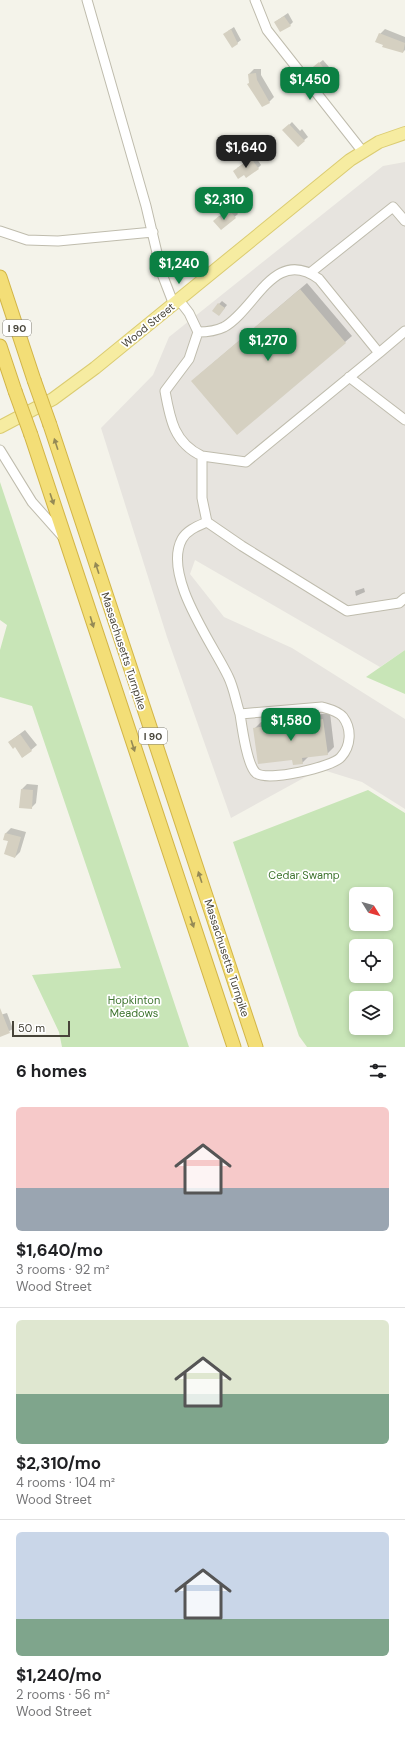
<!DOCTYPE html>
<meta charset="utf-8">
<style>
:root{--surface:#fff;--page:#f2f2f2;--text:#202124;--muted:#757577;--line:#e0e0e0;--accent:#0b8043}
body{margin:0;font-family:"DM Sans",sans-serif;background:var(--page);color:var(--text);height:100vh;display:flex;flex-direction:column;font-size:15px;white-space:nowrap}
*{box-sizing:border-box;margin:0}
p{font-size:13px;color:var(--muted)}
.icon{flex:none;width:22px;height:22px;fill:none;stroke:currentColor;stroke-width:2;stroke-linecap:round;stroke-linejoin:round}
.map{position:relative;height:1047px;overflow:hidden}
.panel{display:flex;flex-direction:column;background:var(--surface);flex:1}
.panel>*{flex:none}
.needle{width:26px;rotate:127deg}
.buttons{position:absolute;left:349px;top:887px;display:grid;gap:8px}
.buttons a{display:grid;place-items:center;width:44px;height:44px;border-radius:6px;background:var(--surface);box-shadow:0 2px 6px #0003;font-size:20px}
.scale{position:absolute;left:12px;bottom:10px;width:58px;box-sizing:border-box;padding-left:4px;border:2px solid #474439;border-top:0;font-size:11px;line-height:14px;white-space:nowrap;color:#474439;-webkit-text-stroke:3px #fff;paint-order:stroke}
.price{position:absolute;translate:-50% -34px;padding:0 9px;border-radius:8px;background:var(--accent);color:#fff;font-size:13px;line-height:26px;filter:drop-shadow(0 1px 2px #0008)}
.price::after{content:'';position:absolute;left:50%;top:24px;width:12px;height:9px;margin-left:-6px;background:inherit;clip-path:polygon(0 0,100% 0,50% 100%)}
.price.current{background:#222;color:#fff}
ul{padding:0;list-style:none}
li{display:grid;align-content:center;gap:8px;height:212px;padding:0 16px}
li+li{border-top:1px solid var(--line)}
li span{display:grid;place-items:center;height:124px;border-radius:6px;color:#555}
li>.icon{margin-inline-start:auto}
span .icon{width:72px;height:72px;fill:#fffc;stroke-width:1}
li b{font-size:17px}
h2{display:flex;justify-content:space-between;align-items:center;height:48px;padding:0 16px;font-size:17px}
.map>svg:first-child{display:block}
</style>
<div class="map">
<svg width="405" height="1047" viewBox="0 0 405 1047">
<rect width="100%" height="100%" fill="#f4f3ea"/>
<path fill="#e7e4df" d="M405,162V650L380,667L195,560L190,574L224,617L292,648L405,719V809L362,782L320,769L231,818L167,637L101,428L153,375L169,337L383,166Z"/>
<path fill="#c8e5b7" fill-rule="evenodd" d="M0,482L189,1047H62L59,1032L32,975L121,968L32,706L0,697V650L7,625L0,620Z
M405,650V694L366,677Z
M368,790L405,813V1047H307L299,1036L233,842ZM356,894H386V924H356ZM356,946H386V976H356ZM356,998H386V1028H356Z"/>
<path fill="#0003" d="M288,13L293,22L290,25L275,22Z
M234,27L241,40L232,47L228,31Z
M385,29L405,37V50L403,52L380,34Z
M323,60L329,67L316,78L313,68Z
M254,69H261V75L274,97L269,102L250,83L249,74Z
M292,122L300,131L302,129L308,137L298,145L287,127Z
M255,156L261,165L258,168L244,174L237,168Z
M237,196L240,200L230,210L227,206Z
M235,210L238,214L221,229L217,218L222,214L226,218Z
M307,283L352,336L345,342L199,375Z
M222,301L227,305L219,315V304Z
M364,588L365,592L356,596L355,591Z
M330,713L334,747L327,754L309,756L302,763L293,758L254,729L261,722Z
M25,730L37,745L23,757L15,746L9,742Z
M27,784L38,785L36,803L31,808L22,789Z
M11,828L26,832L20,852L15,857L9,841L4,839L6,833Z
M7,1013L13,1029L0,1036V1015Z"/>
<path fill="#d5d0c1" d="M284,16L291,26L280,32L274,22Z
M231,29L238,44L232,48L223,34Z
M379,33L405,43L403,53L382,47L383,45L375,42Z
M319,62L326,71L316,79L308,71Z
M256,73L257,80L270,103L262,107L247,84L249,83L248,74Z
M289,124L305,141L298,147L282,130Z
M251,158L259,169L246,178L244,175L238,179L233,171Z
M231,212L236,218L221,230L213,221L219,216L222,220Z
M300,289L346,343L237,435L191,381Z
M218,303L225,308L219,316L212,311Z
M323,719L328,755L302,758L303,764L293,765L292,760L258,764L253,728Z
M20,734L32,751L22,758L15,747L13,749L8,742Z
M21,789L33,790L32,809L19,808Z
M5,833L21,837L15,858L4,854L8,841L3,840Z
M0,1008L10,1033L0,1037Z"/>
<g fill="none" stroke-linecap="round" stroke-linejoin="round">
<g stroke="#bfbcad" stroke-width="11">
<path id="minor" d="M87,0L146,206L162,274L174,305
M255,0L267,30L363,152
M0,231L27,240L58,241L153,232
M310,273L393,207L405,221
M179,300L189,313L198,332L189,359L165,391C170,419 174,443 202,456V498L207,522L242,546L347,611L399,603L405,598
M198,332C207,332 216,331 224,327C256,309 274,246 319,279L379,353L246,462L202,456
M379,353L405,331
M349,377L405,420
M0,450L32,502L64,538
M207,522C198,526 187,530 182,539C162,576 213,644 228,676C234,688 236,702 240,714L322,707C329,709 338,711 343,717C352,729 351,746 341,757C333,767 267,782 256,773C247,765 242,727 240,714"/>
</g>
<g stroke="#dbcc71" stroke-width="14">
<path id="major" d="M0,427L53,399L95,368L350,160L379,142L405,133"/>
</g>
<g stroke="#d2b547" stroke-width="15">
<path id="highway" d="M0,277L34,380
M0,346L15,391
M50,425L256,1047
M31,435L234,1047"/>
</g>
<use href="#minor" stroke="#fff" stroke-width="9"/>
<use href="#major" stroke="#f6eca1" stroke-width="12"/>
<use href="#highway" stroke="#f3de77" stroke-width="13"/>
<g stroke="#d2b547" stroke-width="15" stroke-linecap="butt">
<path id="highway-bridge" d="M34,380L50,425
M15,391L31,435"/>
</g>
<use href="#highway-bridge" stroke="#f3de77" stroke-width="13"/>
</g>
<defs><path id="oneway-solid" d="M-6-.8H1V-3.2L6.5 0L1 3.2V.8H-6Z"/></defs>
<g fill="#948955">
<use href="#oneway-solid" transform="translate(56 444) rotate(-108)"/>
<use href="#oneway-solid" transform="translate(52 499) rotate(71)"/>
<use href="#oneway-solid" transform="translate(97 568) rotate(-108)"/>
<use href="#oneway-solid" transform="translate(92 622) rotate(73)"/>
<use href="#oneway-solid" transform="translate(133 746) rotate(72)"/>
<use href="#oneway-solid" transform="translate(200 877) rotate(-108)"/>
<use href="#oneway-solid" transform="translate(192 922) rotate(71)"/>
</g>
<g text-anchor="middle" stroke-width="3.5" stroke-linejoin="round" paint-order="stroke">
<g fill="#fff" stroke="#7e7c74" stroke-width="1">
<rect x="3" y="320" width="28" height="16" rx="3"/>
<rect x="139" y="728" width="28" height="16" rx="3"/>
</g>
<g font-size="10" font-weight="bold" fill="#474439">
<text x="17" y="332">I 90</text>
<text x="153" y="740">I 90</text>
</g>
<g font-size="11" fill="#474439" stroke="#fff">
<text transform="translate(148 325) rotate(-39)" y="4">Wood Street</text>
<text transform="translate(124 651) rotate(72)" y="4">Massachusetts Turnpike</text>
<text transform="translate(227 958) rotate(72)" y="4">Massachusetts Turnpike</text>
</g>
<g font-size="11" fill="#3f7530" stroke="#fff">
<text x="304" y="879">Cedar Swamp</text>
<text x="134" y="1004">Hopkinton<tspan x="134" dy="13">Meadows</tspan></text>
</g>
</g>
</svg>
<div class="buttons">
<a><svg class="needle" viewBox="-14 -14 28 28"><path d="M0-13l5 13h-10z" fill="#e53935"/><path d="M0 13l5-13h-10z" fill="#757577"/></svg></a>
<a><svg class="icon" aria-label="locate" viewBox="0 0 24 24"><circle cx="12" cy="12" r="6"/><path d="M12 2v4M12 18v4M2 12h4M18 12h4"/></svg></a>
<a><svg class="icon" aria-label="layers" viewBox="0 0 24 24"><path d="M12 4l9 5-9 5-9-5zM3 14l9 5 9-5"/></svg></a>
</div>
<div class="scale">50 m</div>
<b class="price" style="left:310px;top:101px">$1,450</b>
<b class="price current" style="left:246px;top:169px">$1,640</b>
<b class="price" style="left:224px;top:221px">$2,310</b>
<b class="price" style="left:179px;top:285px">$1,240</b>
<b class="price" style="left:268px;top:362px">$1,270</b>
<b class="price" style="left:291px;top:742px">$1,580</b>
</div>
<section class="panel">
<h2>6 homes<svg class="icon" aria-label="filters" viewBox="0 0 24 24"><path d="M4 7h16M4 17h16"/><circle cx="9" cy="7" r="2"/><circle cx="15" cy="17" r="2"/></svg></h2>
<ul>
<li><span style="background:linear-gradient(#f6c9c9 65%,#9aa5b1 0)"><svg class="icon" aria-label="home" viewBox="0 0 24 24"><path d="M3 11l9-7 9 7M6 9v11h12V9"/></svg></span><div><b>$1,640/mo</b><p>3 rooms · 92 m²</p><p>Wood Street</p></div></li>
<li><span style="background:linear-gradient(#dfe7d0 60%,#7fa58c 0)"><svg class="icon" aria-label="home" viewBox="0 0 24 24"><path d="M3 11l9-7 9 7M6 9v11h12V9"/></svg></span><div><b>$2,310/mo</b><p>4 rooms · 104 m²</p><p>Wood Street</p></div></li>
<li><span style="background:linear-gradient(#c9d6e8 70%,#7fa58c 0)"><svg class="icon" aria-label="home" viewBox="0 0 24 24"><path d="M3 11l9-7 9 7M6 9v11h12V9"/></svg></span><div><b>$1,240/mo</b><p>2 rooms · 56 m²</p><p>Wood Street</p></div></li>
</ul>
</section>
